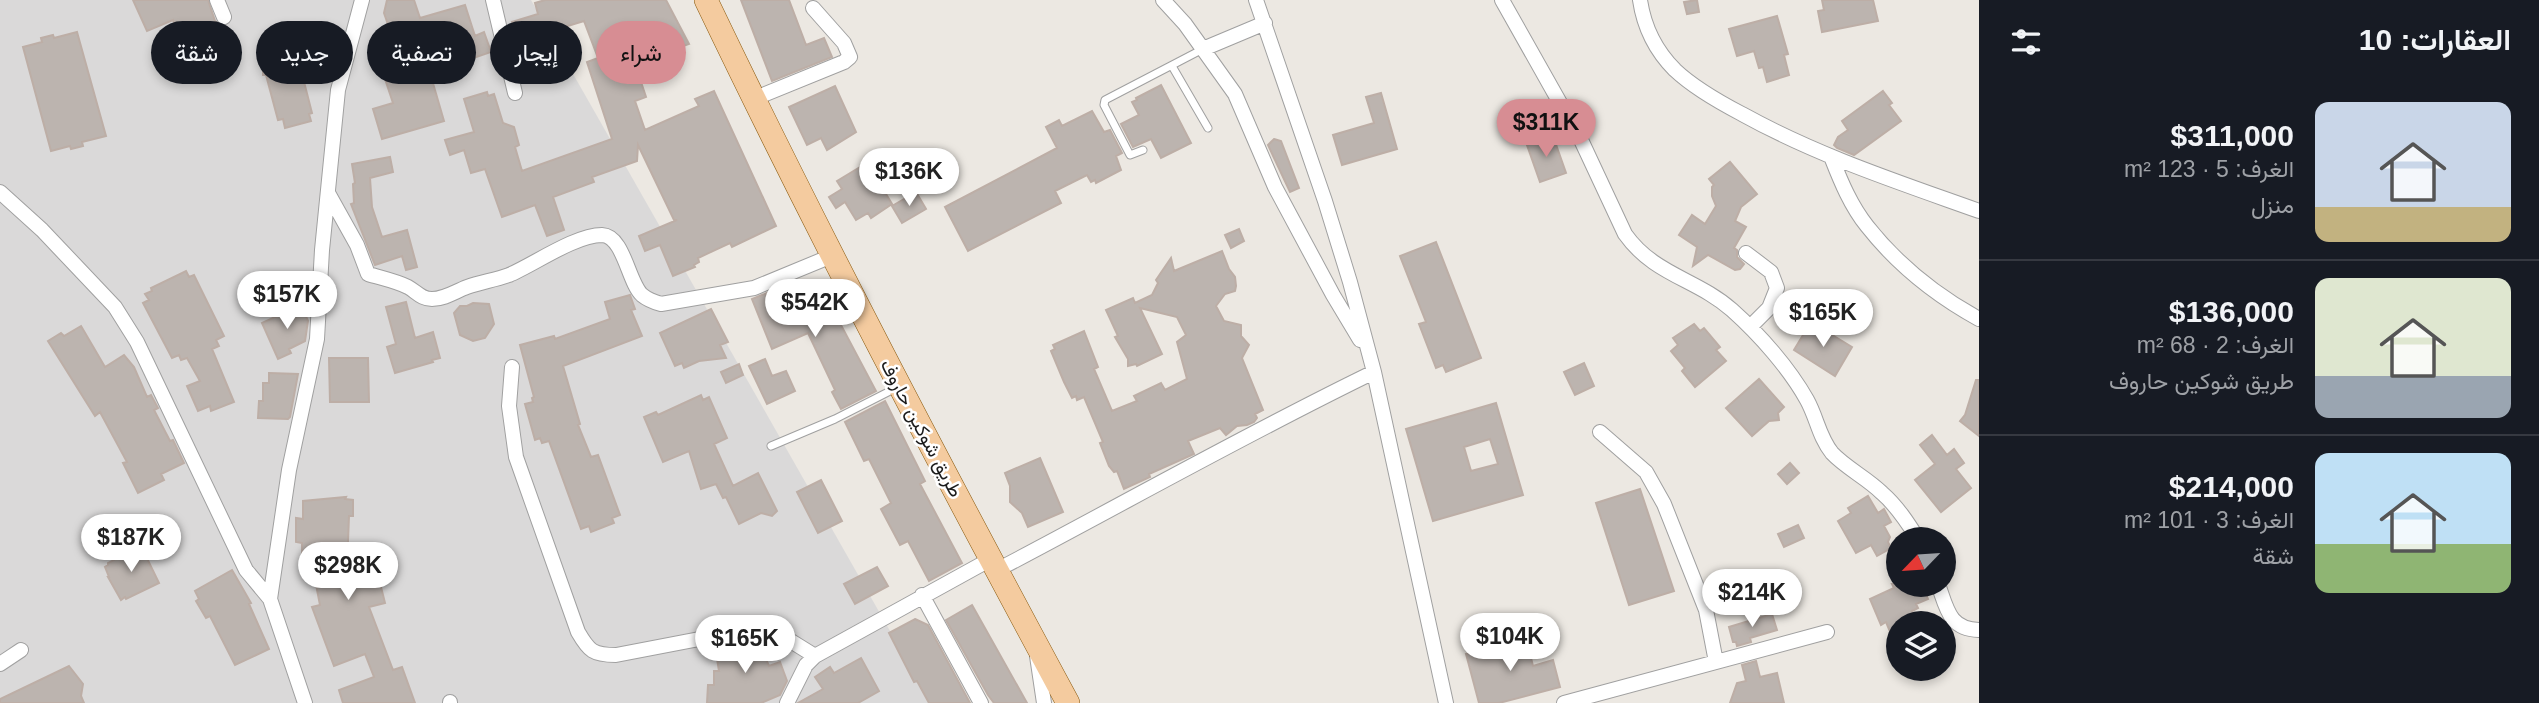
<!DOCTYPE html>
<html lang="ar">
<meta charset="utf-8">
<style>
:root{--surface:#171b24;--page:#242831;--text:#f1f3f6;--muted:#9ea1a6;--line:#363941;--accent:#d78d93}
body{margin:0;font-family:Helvetica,Vazirmatn,sans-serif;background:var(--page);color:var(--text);direction:rtl;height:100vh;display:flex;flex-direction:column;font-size:26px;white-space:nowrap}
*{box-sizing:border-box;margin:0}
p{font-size:23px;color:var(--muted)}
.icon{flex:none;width:38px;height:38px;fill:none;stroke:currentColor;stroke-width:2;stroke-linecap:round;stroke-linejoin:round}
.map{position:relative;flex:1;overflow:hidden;direction:ltr}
.details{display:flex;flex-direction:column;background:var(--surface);width:560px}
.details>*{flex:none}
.hud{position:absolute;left:21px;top:21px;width:665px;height:63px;direction:rtl;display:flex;gap:14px}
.needle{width:46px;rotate:245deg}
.controls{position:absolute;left:1886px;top:527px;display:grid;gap:14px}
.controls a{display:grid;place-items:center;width:70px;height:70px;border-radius:50%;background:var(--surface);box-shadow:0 4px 10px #0003;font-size:35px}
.price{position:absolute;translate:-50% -60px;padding:0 16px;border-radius:24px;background:#fff;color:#222;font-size:23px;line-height:46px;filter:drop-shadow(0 2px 4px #0008)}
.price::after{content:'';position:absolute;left:50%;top:42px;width:21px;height:16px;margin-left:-10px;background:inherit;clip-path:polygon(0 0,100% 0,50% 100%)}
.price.current{background:var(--accent);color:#111}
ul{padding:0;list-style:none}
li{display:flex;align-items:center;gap:21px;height:175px;padding:0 28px}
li+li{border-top:2px solid var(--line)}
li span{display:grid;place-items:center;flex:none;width:196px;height:140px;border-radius:14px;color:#555}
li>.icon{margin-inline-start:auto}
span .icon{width:84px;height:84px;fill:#fffc;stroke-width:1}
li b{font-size:30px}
h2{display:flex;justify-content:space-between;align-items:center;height:84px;padding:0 28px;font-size:30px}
.chip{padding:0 24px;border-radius:32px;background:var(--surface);box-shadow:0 4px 10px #0003;font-size:24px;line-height:63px}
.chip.current{background:var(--accent);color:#111}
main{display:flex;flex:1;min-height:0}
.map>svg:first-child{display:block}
</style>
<main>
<section class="details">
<h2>العقارات: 10<svg class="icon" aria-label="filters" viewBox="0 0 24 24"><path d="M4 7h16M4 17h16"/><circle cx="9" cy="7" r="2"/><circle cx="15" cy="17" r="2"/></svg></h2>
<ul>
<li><span style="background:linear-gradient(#c9d6e8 75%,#c2b280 0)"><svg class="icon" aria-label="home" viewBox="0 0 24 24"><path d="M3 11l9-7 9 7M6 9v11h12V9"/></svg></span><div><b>$311,000</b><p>الغرف: 5 · 123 m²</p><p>منزل</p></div></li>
<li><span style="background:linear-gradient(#dfe7d0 70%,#9aa5b1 0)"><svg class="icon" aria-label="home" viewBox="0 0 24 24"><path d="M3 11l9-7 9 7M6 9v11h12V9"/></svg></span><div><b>$136,000</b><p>الغرف: 2 · 68 m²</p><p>طريق شوكين حاروف</p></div></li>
<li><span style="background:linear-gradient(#bfe0f5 65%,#8fb573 0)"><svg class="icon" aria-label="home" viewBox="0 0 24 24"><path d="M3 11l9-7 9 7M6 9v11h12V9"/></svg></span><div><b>$214,000</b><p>الغرف: 3 · 101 m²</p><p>شقة</p></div></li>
</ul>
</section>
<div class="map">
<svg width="1979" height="703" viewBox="0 0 1979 703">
<rect width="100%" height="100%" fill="#ece8e2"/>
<path fill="#dad9d9" d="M0,0H531L931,703H0Z"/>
<path fill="#bcb4af" stroke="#bdaea6" stroke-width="2" fill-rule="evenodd" d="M133,0H208L215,21L222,26L202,61L189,65L173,20L147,31Z
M387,0H414L420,18L465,5L475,36L484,32L491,52L430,73L444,121L382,139L373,109L393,103L383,73L395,69L388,47L395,45L384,13Z
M545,0H666L689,44L677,48L681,59L639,76L646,97L635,101L645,130L699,106L695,99L714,91L776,226L732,247L730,243L698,258L699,262L694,265L695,267L673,276L660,245L645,251L639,236L677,220H674L638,145L637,161L592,177L594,182L553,197L564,230L547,236L535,205L502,217L485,169L471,173L464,150L450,155L445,140L474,132L464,99L487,92L488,96L494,94L503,123L514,127L519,145L515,147L522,171L612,139L587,62L598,58L584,21L538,35L539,39L520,47L512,22L538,14L535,3Z
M741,0H789L806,45L824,38L832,57L772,81Z
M1697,0L1699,12L1687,14L1684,2Z
M1822,0H1873L1878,21L1822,32L1818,11L1824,10Z
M1777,16L1788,54L1784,55L1789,75L1767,82L1763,67L1759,68L1754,51L1737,56L1729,29Z
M77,32L106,136L82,142L83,146L71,149L70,146L51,151L23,47L42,42L41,38L53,35L54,38Z
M328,33L327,74H302L312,113L309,114L311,121L285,128L283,119L278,120L266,75H263V35Z
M530,45L540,72L527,77L517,50Z
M1161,85L1191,143L1161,158L1151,139L1133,147L1121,124L1139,115L1132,102L1137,100L1136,98Z
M835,86L856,132L827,150L821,138L807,145L789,107Z
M1883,91L1892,103L1889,105L1901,121L1854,155L1837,148L1834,145L1838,137L1848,130L1842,121Z
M1381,93L1397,149L1342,165L1333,135L1374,123L1366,97Z
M1092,111L1104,132L1110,130L1122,153L1116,156L1121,170L1096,183L1095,180L1091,182L1087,175L1055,191L1061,203L968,251L945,207L1057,148L1046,127L1059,120L1062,126Z
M1553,136L1566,173L1540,182L1527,145Z
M1274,139L1281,141L1299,188L1290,192L1268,145Z
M390,157L393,172L370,178L372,207L382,237L407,230L417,267L406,270L402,256L375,265L351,204L354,203L353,184L355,183L352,164Z
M1730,162L1757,194L1741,207L1735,221L1746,227L1734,248L1737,250V257L1744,264L1740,269L1735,270L1708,255L1693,266L1697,247L1679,235L1692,215L1705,224L1716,206L1712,196V187L1714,185L1709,179Z
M865,164L872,175L883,180V189L892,204L871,218L868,213L856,220L845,202L836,208L829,197L842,189L837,181Z
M916,192L926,209L902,223L892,206Z
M1239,229L1244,241L1231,248L1225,235Z
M1436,242L1481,358L1446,372L1443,365L1436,368L1419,324L1426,322L1400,256Z
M1222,251L1229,269L1235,277L1236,286L1235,291L1225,294L1216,306L1224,321L1241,325V336L1249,345L1242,358L1263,410L1255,414L1257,418L1254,422L1247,425L1237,426L1226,435L1220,428L1188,441L1194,454L1149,474L1150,477L1124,489L1117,471L1114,472L1109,466L1100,443L1103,442L1084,397L1077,400L1076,396L1072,398L1064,382L1051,351L1055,349L1053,345L1084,331L1098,367L1094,369L1112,411L1137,401L1134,396L1161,383L1165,390L1187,379L1177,342L1186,335L1177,317L1140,308L1162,354L1137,366L1136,364L1128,366V359L1115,337L1118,336L1106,310L1133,298L1135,303L1152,295L1158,283L1156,280L1171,258L1174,271Z
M186,271L189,277L194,275L224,336L216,340L219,346L212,349L234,402L211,411L210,406L198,411L187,386L200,381L187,358L181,360L179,355L172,358L143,303L149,300L145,294L152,291L151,288Z
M792,283L796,291L808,286L821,314L832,308L876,391L841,409L832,392L835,390L808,333L772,349L752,299Z
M630,295L635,309L631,310L642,336L563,366L580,424L578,425L591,457L598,455L620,515L612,518L614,523L591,532L589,526L581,529L549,441L542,443L540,438L535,440L525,404L533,402L532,398L534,397L520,345L554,336L555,339L610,319L605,302Z
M406,302L415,338L433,332L440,358L432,360L433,362L395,373L387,347L396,344L386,307Z
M473,303L489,304L494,324L485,338L473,341L460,335L454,313L460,306H467Z
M301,305L308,321L305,341L289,349L291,353L278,359L262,323Z
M711,309L728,342L720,345L726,358L699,361L684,368L682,363L675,366L660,333Z
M1811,322L1852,347L1835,376L1794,350Z
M1694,324L1700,331L1704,328L1720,347L1716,350L1726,361L1695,387L1682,371L1685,368L1671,351L1678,345L1673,338Z
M81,326L105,367L124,355L134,367L147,397L151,395L158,408L154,410L170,441L173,440L184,463L161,474L164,480L138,493L123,463L127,462L100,412L95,416L48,341L61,333L64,336Z
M329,358H368L369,402H330Z
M765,359L772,376L786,371L795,391L767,404L749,366Z
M1584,363L1594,386L1575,395L1564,372Z
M739,364L743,375L726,383L721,372Z
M269,373L298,374L290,417L288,419L258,418L259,401H263V383H269Z
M1759,379L1784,407L1778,413L1779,420L1769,421L1752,436L1726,408Z
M1976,380H1979V436L1960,421L1965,415Z
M701,395L703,400L709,397L727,438L714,444L733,486L758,473L777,511L772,516L761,513L739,524L726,497L723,498L716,484L701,489L689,451L663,462L644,417L656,412L658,415Z
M885,401L925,481L920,484L962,563L929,581L908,541L900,545L881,509L891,503L869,459L864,461L845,422Z
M1496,403L1523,495L1433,521L1406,429ZM1490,439L1498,464L1471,471L1464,447Z
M1932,435L1947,455L1954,449L1964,463L1956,469L1971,488L1941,512L1915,480L1935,464L1920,445Z
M1040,458L1063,512L1028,527L1022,513L1010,502V486L1005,473Z
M1790,463L1799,473L1787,484L1778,474Z
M821,480L842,521L818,533L797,492Z
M1640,489L1674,591L1629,605L1596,503Z
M1868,496L1878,513L1884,509L1891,522L1884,526L1890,537L1888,542L1891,548L1877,556L1871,545L1856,553L1838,521L1851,513L1848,508Z
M346,497L345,499L353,500V516H349L347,566L374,559L385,603L369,607L393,670L402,667L415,703H343L339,690L374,677L365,654L334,666L312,607L320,605L311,559H302V543L296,542V518L303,519V501Z
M1798,525L1804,538L1784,547L1778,534Z
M141,546L159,583L126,599L125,597L121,600L108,577H109L105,567L108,565V563Z
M877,567L888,586L855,604L844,584Z
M232,570L251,603L249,604L269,649L235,665L210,616L206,618L196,601L199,599L195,591Z
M1892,584H1917L1919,589L1923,588L1928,599L1916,604L1918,608L1912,611L1917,623H1899V653L1886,622L1881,625L1870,599L1894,588Z
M972,605L1027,703H994L988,695L946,620Z
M1772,614L1777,630L1750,638L1751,642L1737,646L1736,642H1733L1729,627Z
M915,619L928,625L970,703H929L917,681L914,682L889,633Z
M1526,638L1533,666L1553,660L1560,687L1499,703H1479L1466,654Z
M757,639L769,666L780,662L787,681L780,695L761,703H707L708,685H714V671H719L715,646Z
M861,658L879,691L858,703H798L823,689L815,677L830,667L834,673Z
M1756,661L1760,677L1777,673L1784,703H1730L1737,683L1746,681L1742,665Z
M69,666L83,684L81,696L84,703H0V699Z"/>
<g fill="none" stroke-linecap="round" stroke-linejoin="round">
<g stroke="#a0a0a0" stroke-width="9">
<path id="lane" d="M1172,66L1208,128
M1143,150L1130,155L1104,105L1105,100L1203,49
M771,446L835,419L896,388"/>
</g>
<g stroke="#a0a0a0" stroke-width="16">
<path id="street" d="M217,0L224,17
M493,0L515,93
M1163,0L1185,24L1235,94L1275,187L1333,295L1360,340
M1256,0L1325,201L1350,282L1374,372L1446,703
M1502,0L1582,142L1625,234C1654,275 1697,279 1732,310C1760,335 1789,368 1807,400C1817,418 1819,437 1832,453C1846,468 1867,478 1882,493C1897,506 1908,523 1918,539
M1640,0C1644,27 1656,51 1675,70C1694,88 1719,102 1742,114C1818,156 1898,182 1979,211
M1203,49L1265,23
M753,99L844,62L850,57L844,43L813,8
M1832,159C1841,182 1851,206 1867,226C1897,264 1937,296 1979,319
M0,192L42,230L115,307L137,342L246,570L270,599
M328,193L357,245L368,274C381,278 396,281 408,287C417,292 421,299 432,299C445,299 456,291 467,287C481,282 495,280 509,275C533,265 575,235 602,235C624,236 628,282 642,295C648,300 654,302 661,304L754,288L834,255
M1746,253L1771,272L1777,288L1769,308L1750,327
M512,367L509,406L516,457L578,632C589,651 593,655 616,655L741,631L766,629L778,633L815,656
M1600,432L1646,472L1664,504L1706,610L1716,662
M997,570C1123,504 1246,434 1374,372
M1938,584C1947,609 1949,629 1979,630
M922,595L981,703
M1037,656L1044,703
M0,664L21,650
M450,702V703
M305,703L270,599L289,470L317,339L322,250L338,90L362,0
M787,703L806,665L815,656L991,559
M1564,703L1827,632"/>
</g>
<g stroke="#88580c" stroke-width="24">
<path id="primary" d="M706,0C820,238 943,471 1068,703"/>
</g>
<use href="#lane" stroke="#fff" stroke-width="7"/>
<use href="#street" stroke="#fff" stroke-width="14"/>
<use href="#primary" stroke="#f4cb9f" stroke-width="23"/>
</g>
<g text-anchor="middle" stroke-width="5" stroke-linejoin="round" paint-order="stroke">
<g font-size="19" fill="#1c1c1c" stroke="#fff">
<text transform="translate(922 428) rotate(62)" y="7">طريق شوكين حاروف</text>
</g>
</g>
</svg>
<div class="controls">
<a><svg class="needle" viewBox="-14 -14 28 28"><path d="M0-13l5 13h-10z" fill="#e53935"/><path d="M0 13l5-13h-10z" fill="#9ea1a6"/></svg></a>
<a><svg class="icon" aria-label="layers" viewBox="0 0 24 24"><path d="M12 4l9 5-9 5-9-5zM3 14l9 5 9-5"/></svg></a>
</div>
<b class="price current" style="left:1546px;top:159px">$311K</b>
<b class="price" style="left:909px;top:208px">$136K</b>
<b class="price" style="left:287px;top:331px">$157K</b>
<b class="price" style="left:815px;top:339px">$542K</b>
<b class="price" style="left:1823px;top:349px">$165K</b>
<b class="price" style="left:131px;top:574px">$187K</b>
<b class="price" style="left:348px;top:602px">$298K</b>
<b class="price" style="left:1752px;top:629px">$214K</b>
<b class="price" style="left:1510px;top:673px">$104K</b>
<b class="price" style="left:745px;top:675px">$165K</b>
<div class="hud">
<a class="chip current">شراء</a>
<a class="chip">إيجار</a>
<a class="chip">تصفية</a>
<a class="chip">جديد</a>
<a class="chip">شقة</a>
</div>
</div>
</main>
